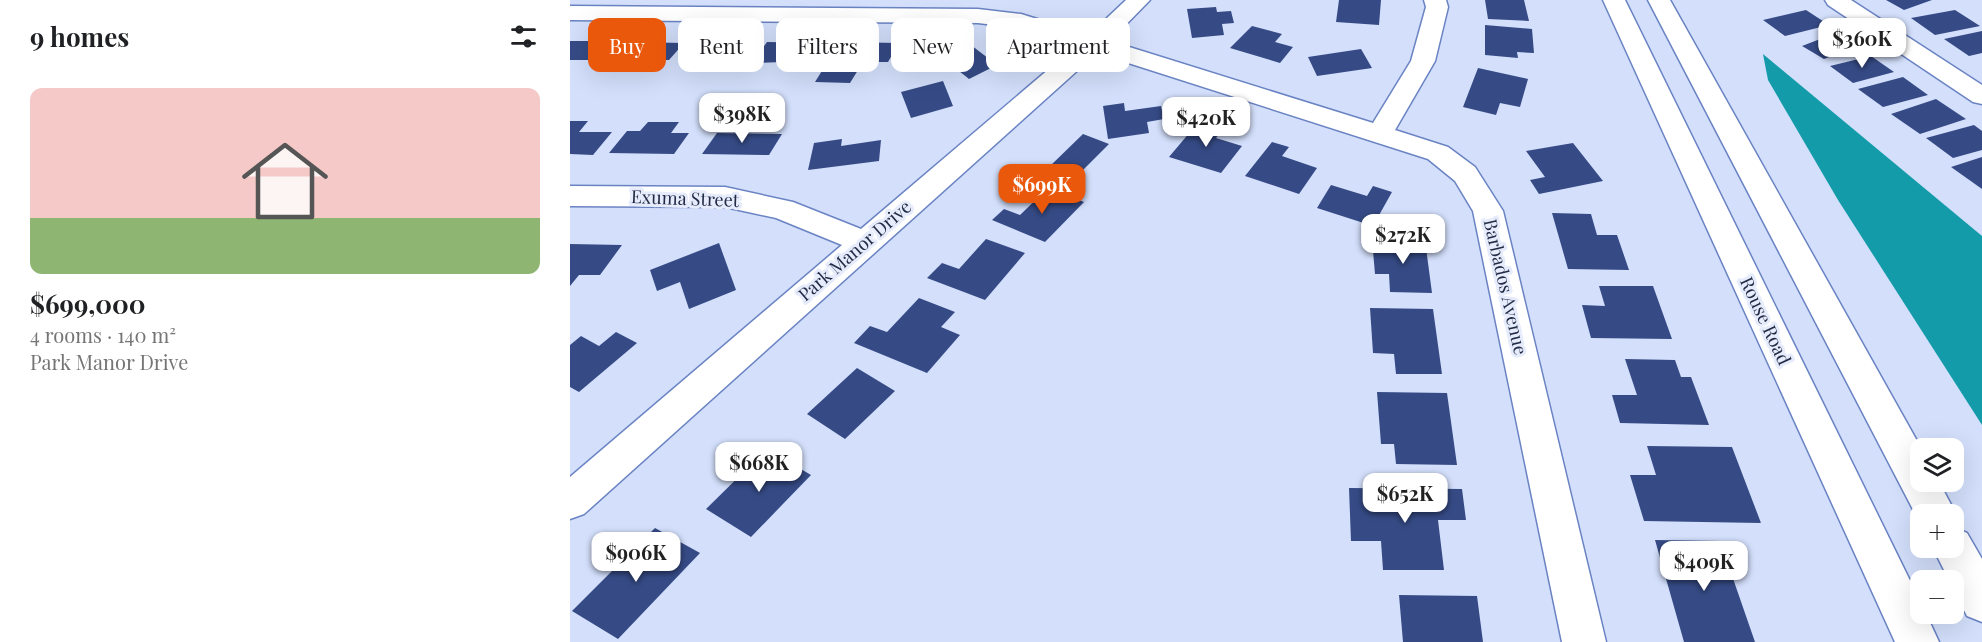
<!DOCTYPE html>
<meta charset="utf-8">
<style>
:root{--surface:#fff;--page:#f6f6f6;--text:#202124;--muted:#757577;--accent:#ea580c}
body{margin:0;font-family:"Playfair Display",serif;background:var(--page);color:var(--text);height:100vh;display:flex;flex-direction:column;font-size:22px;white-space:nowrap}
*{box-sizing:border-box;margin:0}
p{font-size:20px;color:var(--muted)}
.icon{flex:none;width:33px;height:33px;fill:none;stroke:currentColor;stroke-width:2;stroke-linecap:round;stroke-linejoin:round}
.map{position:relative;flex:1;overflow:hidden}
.details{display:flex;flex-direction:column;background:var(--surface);width:570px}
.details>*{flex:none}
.banner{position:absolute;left:18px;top:18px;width:570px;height:54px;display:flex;gap:12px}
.fabs{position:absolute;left:1340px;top:438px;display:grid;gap:12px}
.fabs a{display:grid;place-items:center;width:54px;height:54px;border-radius:12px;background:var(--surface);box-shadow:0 6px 24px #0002;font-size:30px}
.price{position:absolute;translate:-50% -51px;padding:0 14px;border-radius:12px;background:#fff;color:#222;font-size:20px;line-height:39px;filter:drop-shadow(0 2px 3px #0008)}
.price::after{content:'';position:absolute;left:50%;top:36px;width:18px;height:14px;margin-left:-9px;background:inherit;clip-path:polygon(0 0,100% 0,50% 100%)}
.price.selected{background:var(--accent);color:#fff}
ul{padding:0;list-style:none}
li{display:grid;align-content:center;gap:12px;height:318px;padding:0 30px}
li span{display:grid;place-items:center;height:186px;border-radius:12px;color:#555}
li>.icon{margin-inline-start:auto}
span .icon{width:108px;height:108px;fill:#fffc;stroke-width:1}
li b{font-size:26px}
h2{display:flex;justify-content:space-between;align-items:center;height:72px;padding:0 30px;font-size:26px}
.chip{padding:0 21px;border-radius:12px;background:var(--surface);box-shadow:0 6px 24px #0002;font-size:21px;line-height:54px}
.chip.selected{background:var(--accent);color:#fff}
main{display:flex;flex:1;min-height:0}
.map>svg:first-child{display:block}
</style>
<main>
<section class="details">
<h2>9 homes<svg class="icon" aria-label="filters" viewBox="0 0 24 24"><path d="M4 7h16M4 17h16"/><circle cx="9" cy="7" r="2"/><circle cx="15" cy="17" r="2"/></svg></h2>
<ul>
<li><span style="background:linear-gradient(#f6c9c9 70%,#8fb573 0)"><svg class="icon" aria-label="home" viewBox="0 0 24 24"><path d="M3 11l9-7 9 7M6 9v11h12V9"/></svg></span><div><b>$699,000</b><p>4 rooms · 140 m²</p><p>Park Manor Drive</p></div></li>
</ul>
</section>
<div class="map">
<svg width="1412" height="642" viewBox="0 0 1412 642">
<rect width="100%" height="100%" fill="#d3dffb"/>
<path fill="#149baa" d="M1193,54L1412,236V425L1268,200L1198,80Z"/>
<path fill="#364b86" d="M769,0H811L809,25L766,22Z
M915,0H954L959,21L918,19Z
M1316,0H1362L1334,10Z
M646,7L647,12L661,11L664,23L652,24L654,35L622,38L617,9Z
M1236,10L1259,25L1215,36L1193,20Z
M1385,10L1410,26L1365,35L1341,18Z
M915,25L962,29L964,53L947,52L948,58L915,55Z
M682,26L712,34L705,42L723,47L710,63L660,48Z
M1412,31V53L1399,56L1374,39Z
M1258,36L1280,49L1254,59L1232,46Z
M0,41H45L27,60H0Z
M129,41L186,42L174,58H147L143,63H111Z
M60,42L114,43L99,60H82L74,68H56L63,60L44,59Z
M197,42L252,43L239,61L182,63Z
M270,42L329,43L318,62H293L280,83L245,82Z
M397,42L427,65L399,79L369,55Z
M791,49L802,68L747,76L738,57Z
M1301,56L1324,72L1283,83L1260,66Z
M908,68L958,79L950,107L930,103L926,115L893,107Z
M1333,77L1358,95L1313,107L1288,89Z
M373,81L383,106L341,118L331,92Z
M1366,99L1396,119L1350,134L1321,114Z
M554,103L555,111L591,106L594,119L577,122L579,133L538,139L533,106Z
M631,119L655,126L646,138L672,146L651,173L599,157Z
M0,121H18L9,132H42L23,155L0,154Z
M78,122H109L101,133H119L104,154L39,153L57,131H70Z
M1404,125L1412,131V150L1383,158L1356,138Z
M147,133L212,134L199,155L132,154Z
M513,134L539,144L505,178L478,168Z
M272,139L271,146L311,140L309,161L238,170L244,143Z
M702,142L719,147L712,156L747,168L729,194L675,176Z
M1003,143L1033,181L969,194L960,180L975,177L956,151Z
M1412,157V189L1381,167Z
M761,185L797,196L803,186L822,192L803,226L747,208Z
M478,188L514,202L475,242L422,220L434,209L450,215Z
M982,213L1021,214L1027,235H1047L1059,270L998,269Z
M416,239L455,253L415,300L357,278L372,263L389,269Z
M802,239L855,240L862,293L820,292L819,274H805Z
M149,243L166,290L119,309L110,282L87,291L80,270Z
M0,244L52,245L30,275H9L0,286Z
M1029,286H1083L1102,339L1021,338L1012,305L1035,306Z
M349,298L385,312L371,327L390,335L357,373L284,343L300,326L317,332Z
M800,308L863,309L872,374H826L824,354L803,353Z
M46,332L67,343L9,392L0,387V345L11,336L29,346Z
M1055,359L1105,360L1111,377H1121L1139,425L1050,423L1042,395H1067Z
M287,368L325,391L275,439L237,414Z
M807,392L877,393L887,465L826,464L824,444H811Z
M1077,446L1162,447L1191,523L1074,521L1060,475H1086Z
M197,449L241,475L181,537L136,509Z
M779,488L892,489L896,520H868L874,570H813L811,541H781Z
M85,528L130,553L48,639L2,611Z
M1085,540L1150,541L1185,642H1114Z
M829,595L907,596L913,642H833Z"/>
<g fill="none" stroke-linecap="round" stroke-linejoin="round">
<g stroke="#6a83c3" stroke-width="3">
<path id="minor" d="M556,0H580L540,41L803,123L841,61L856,7L854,0H876L878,7L865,61L825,130L878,147L905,167L933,211L1036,642H992L903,211L885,181L858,159L527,53L14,514L0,519V477L272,245L206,218L155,207L0,206V186L155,187L223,202L291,229L506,46L448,28L408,23L0,20V6L408,9L451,14L519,35Z
M1255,0H1281L1412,85V104L1403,102L1258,5Z"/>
</g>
<g stroke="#6a83c3" stroke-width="3">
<path id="tertiary" d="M1033,0H1055L1350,601V614H1356L1369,642H1325Z
M1078,0H1100L1351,448L1350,482H1369L1386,514L1383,520V514H1350V523Z
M1383,527L1397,533L1412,559V622L1397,616L1383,589V580H1379L1363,548H1383Z"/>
</g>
<use href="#minor" fill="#fff" fill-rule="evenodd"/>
<use href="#tertiary" fill="#fff" fill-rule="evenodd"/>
</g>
<g text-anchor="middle" stroke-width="6" stroke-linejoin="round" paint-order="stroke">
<g font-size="18" fill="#212b46" stroke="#e6ecfb">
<text transform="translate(115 199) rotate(2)" y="6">Exuma Street</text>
<text transform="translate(285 251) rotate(-41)" y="6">Park Manor Drive</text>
<text transform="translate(935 287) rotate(77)" y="6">Barbados Avenue</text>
<text transform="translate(1195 321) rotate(65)" y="6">Rouse Road</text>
</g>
</g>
</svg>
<div class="fabs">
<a><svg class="icon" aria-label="layers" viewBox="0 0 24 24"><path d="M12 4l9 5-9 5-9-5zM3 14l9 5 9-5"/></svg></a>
<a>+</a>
<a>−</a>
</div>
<b class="price" style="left:1292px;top:69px">$360K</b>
<b class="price" style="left:172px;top:144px">$398K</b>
<b class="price" style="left:636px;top:148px">$420K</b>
<b class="price selected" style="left:472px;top:215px">$699K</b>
<b class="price" style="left:833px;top:265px">$272K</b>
<b class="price" style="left:189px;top:493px">$668K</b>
<b class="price" style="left:835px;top:524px">$652K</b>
<b class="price" style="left:66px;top:583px">$906K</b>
<b class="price" style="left:1134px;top:592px">$409K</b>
<div class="banner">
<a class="chip selected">Buy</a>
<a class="chip">Rent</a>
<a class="chip">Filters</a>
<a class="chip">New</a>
<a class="chip">Apartment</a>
</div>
</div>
</main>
